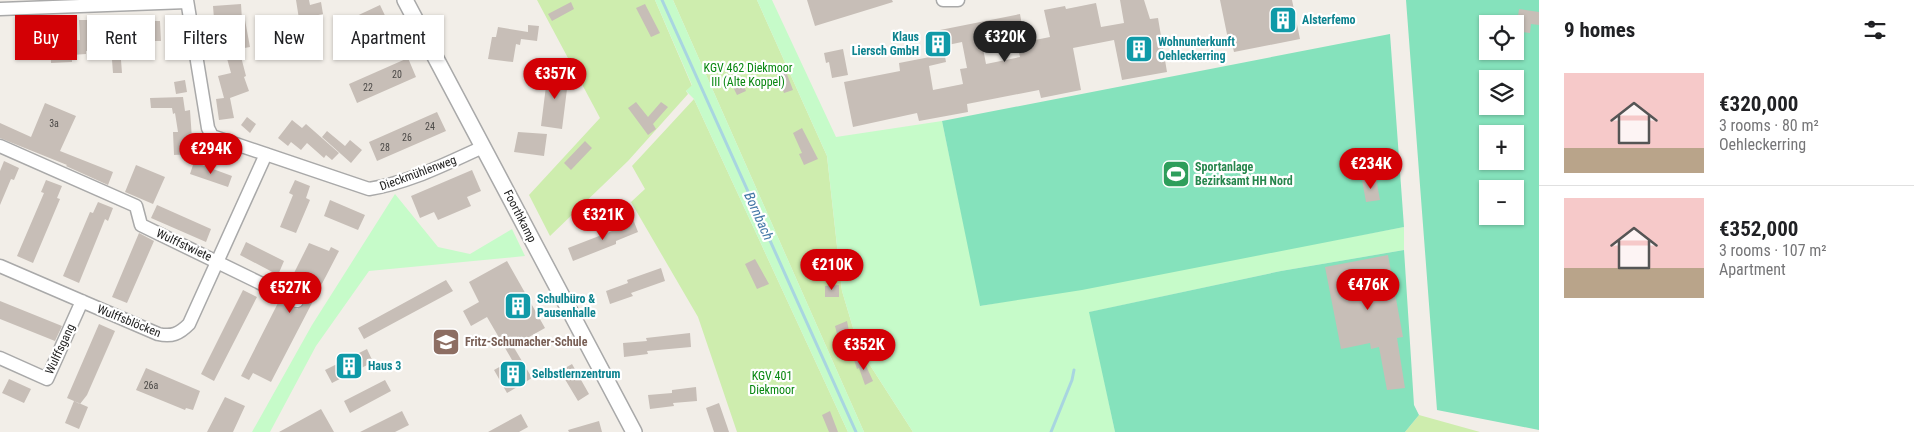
<!DOCTYPE html>
<meta charset="utf-8">
<style>
:root{--surface:#fff;--page:#f2f2f2;--text:#202124;--muted:#757577;--line:#e0e0e0;--accent:#d30005}
body{margin:0;font-family:"Roboto Condensed",sans-serif;background:var(--page);color:var(--text);height:100vh;display:flex;flex-direction:column;font-size:19px;white-space:nowrap}
*{box-sizing:border-box;margin:0}
p{font-size:16px;color:var(--muted)}
.icon{flex:none;width:28px;height:28px;fill:none;stroke:currentColor;stroke-width:2;stroke-linecap:round;stroke-linejoin:round}
.map{position:relative;flex:1;overflow:hidden}
.side{display:flex;flex-direction:column;background:var(--surface);width:375px}
.side>*{flex:none}
.top-card{position:absolute;left:15px;top:15px;width:475px;height:45px;display:flex;gap:10px}
.fabs{position:absolute;left:1479px;top:15px;display:grid;gap:10px}
.fabs a{display:grid;place-items:center;width:45px;height:45px;border-radius:0px;background:var(--surface);box-shadow:0 1px 4px #0004;font-size:25px}
.price{position:absolute;translate:-50% -42px;padding:0 11px;border-radius:18px;background:var(--accent);color:#fff;font-size:16px;line-height:32px;filter:drop-shadow(0 1px 2px #0008)}
.price::after{content:'';position:absolute;left:50%;top:30px;width:15px;height:11px;margin-left:-8px;background:inherit;clip-path:polygon(0 0,100% 0,50% 100%)}
.price.active{background:#222;color:#fff}
ul{padding:0;list-style:none}
li{display:flex;align-items:center;gap:15px;height:125px;padding:0 25px}
li+li{border-top:1px solid var(--line)}
li span{display:grid;place-items:center;flex:none;width:140px;height:100px;border-radius:0px;color:#555}
li>.icon{margin-inline-start:auto}
span .icon{width:60px;height:60px;fill:#fffc;stroke-width:1}
li b{font-size:21px}
h2{display:flex;justify-content:space-between;align-items:center;height:60px;padding:0 25px;font-size:21px}
.chip{padding:0 18px;border-radius:0px;background:var(--surface);box-shadow:0 1px 4px #0004;font-size:18px;line-height:45px}
.chip.active{background:var(--accent);color:#fff}
main{display:flex;flex:1;min-height:0}
.map>svg:first-child{display:block}
</style>
<main>
<div class="map">
<svg width="1539" height="432" viewBox="0 0 1539 432">
<rect width="100%" height="100%" fill="#f2eee8"/>
<path fill="#ceedae" d="M537,0H655L692,86L686,91L688,94L628,161L550,236L529,195L600,118Z
M673,0H757L827,156L842,291L859,348L913,432H864Z
M694,99L848,432H737L698,317L631,202L645,189L632,166Z
M1419,415L1480,432H1405Z"/>
<path fill="#c6fbc9" d="M655,0H673L864,432H848L694,99L686,91L692,85Z
M757,0H772L836,137L942,121L981,306L1404,227V250L1281,271L1090,312L1115,432H913L859,348L842,291L827,156Z
M395,194L438,247L470,254L512,229L525,256L369,271L316,346L270,432H252L312,325Z"/>
<path fill="#85e2bc" fill-rule="evenodd" d="M1406,0H1539V430L1437,410ZM1488,24H1515V51H1488ZM1488,79H1515V106H1488ZM1488,134H1515V161H1488ZM1488,189H1515V216H1488Z
M1390,34L1404,227L1082,290L980,306L942,121Z
M1404,250L1414,405L1419,415L1405,432H1115L1089,312L1281,271Z"/>
<g fill="none" stroke-linecap="round" stroke-linejoin="round">
<path stroke="#a8d5e0" stroke-width="3" d="M662,0L856,432
M1051,432L1072,380L1074,370"/>
</g>
<path fill="#c7beb7" fill-rule="evenodd" d="M296,0H309L310,5L321,2L323,14L299,19Z
M807,0H892L893,2L815,26Z
M1120,0H1144L1150,19L1158,18L1167,72L1122,80L1114,40L1073,48L1081,90L1041,98L1039,90L967,104L968,112L919,121L917,113L853,127L844,82L900,71L899,63L935,56L930,32L1020,14L1025,42L1050,37L1044,10L1065,6L1066,9L1096,3L1101,27L1124,23ZM1007,33L1008,37L1015,35L1020,57L986,64L981,38ZM962,42L967,68L960,69L963,84L933,90L929,66L946,62L943,46Z
M1220,0H1292L1300,39L1234,52L1232,43L1229,44Z
M571,2L574,9L552,21L548,14Z
M241,4L242,20H245L250,47L239,49L246,76L244,77L249,91L230,98L234,118L219,120L216,99L224,98L218,76L231,73L225,51L209,54L205,33L215,32L213,6Z
M645,4L660,33L651,37L636,8Z
M380,5L389,24L342,46L333,27Z
M1519,9L1539,12V25L1531,24L1530,33L1516,31Z
M151,17V21H160L161,41H151L150,29L131,30V33L109,30V19Z
M79,20H91L92,24L102,23L103,50L86,51V54L72,55V62L51,63L50,44L76,42V40H80Z
M528,25L539,26L537,41L521,39L520,45L516,44L513,62L488,59L492,37H496L498,27L528,32Z
M178,31L181,54L170,56L167,33Z
M43,34L44,50L18,51L17,35Z
M843,49L848,75L832,78L829,62L826,63L824,53Z
M408,58L416,77L357,103L349,84Z
M112,60H121L122,73H113Z
M785,69L793,90L784,93L776,73Z
M546,71L567,74V89L562,129L541,126L546,86H545Z
M185,80L187,92L176,94L174,82Z
M741,80L746,91L737,95L732,85Z
M183,97L185,111L190,110L193,154L174,155L173,132H178L175,113L173,114L172,108H151L150,98Z
M636,102L648,117L661,102L668,107L653,124L656,129L648,135L628,108Z
M45,103L76,116L60,151L113,172L108,185L66,166L67,165L0,138V123L31,137Z
M437,112L446,131L377,161L369,142Z
M247,117L256,124L250,133L241,125Z
M292,120L302,128L306,124L339,153L332,160L326,155L324,158L307,143L301,150L291,142L288,146L278,138Z
M802,128L818,159L804,165L799,154L802,153L793,133Z
M327,131L345,146L350,140L362,150L351,163L322,137Z
M518,132L547,134L544,156L514,152Z
M585,141L592,148L571,170L564,163Z
M4,161L19,168L14,180L11,179L0,205V171Z
M194,162L232,176L228,187L190,174Z
M136,165L165,177L153,204L125,192Z
M472,170L481,191L467,197L471,206L438,220L434,212L420,218L411,196Z
M1376,178L1380,200L1366,202L1362,180Z
M46,180L62,186L57,198L60,199L33,263L17,256L44,193L41,192Z
M295,180L310,186L306,198L310,200L296,233L280,227L293,195L289,193Z
M330,200L365,215L358,230L324,216Z
M98,202L113,208L108,221L105,219L79,283L63,276L90,212L93,213Z
M157,205L211,229L206,242L151,218Z
M633,219L638,232L616,241V244L573,261L568,248L612,231L611,228Z
M139,233L154,241L127,303L112,297Z
M246,242L284,261L278,275L240,255Z
M309,243L329,251L331,247L339,251L271,382L253,373L249,380L241,376L279,301L297,309L304,304L303,296L289,288L292,282L290,281Z
M1388,255L1403,337L1397,338L1405,388L1387,390L1379,347L1371,349L1370,343L1341,349L1325,267Z
M755,259L769,284L757,289L745,264Z
M507,261L545,328L513,346L532,378L507,393L494,370L512,360L487,317L471,326L463,311L479,302L469,282Z
M661,268L665,281L631,293L633,296L610,304L606,291L628,283L627,280Z
M446,280L453,291L364,339L358,328Z
M839,285V297H825V286Z
M243,290L257,297L214,381L201,374Z
M0,301L62,326L55,341L0,319Z
M847,321L849,331L837,334L835,326Z
M99,324L115,331L87,395L80,404L74,401L88,407L79,429L65,423L74,401L67,398Z
M690,333L691,347L647,351L648,354L624,357L623,343L647,341L646,338Z
M367,349L373,362L332,383L325,370Z
M862,357L873,381L865,385L859,368L857,369L854,360Z
M572,364L589,394L578,401L560,371Z
M146,368L200,391L193,410L186,408L185,410L136,390Z
M9,379L31,389L24,403L2,393Z
M385,380L391,391L350,413L344,401Z
M696,387L697,401L673,403L674,406L650,409L648,395L672,393V390Z
M225,397L245,406L233,432H207Z
M719,403L727,426L729,432H714L706,408Z
M321,409L334,432H279Z
M402,411L409,425L395,432H360Z
M830,411L838,432H829L822,415Z
M521,414L528,427L519,432H488Z
M599,421L602,432H569L568,430Z"/>
<g fill="none" stroke-linecap="round" stroke-linejoin="round">
<g stroke="#a9a9a9" stroke-width="15">
<path id="minor" d="M187,0L208,128L212,136L369,189C409,183 447,163 483,147
M943,0H958
M0,9L187,2
M0,146L136,206L141,225L297,301
M0,266L158,334C172,337 179,334 189,324L266,154
M0,358L47,379L82,301"/>
</g>
<g stroke="#a9a9a9" stroke-width="18">
<path id="tertiary" d="M405,0L634,432"/>
</g>
<use href="#minor" stroke="#fff" stroke-width="12"/>
<use href="#tertiary" stroke="#fff" stroke-width="15"/>
</g>
<defs>
<g id="building-square" transform="scale(1.4375)"><rect x="-9" y="-9" width="18" height="18" rx="4" fill="#0f9aa8" stroke="#fff"/><path d="M-4-6H4V6H1V3H-1V6H-4ZM-2.5-4.3h1.7v1.8h-1.7ZM.8-4.3h1.7v1.8H.8ZM-2.5-1h1.7V.8h-1.7ZM.8-1h1.7V.8H.8Z" fill="#fff"/></g>
<g id="stadium-square" transform="scale(1.4375)"><rect x="-9" y="-9" width="18" height="18" rx="4" fill="#2e9e5b" stroke="#fff"/><path d="M0-5a6.5 5 0 1 0 0 10a6.5 5 0 1 0 0-10ZM-3.5-1.8h7v3.6h-7Z" fill="#fff"/></g>
<g id="school-square" transform="scale(1.4375)"><rect x="-9" y="-9" width="18" height="18" rx="4" fill="#8d6e63" stroke="#fff"/><path d="M0-5L7-2L0 1L-7-2ZM-4 1L0 2.5L4 1V4Q0 6-4 4Z" fill="#fff"/></g>
</defs>
<g fill-rule="evenodd">
<use href="#building-square" x="1283" y="20"/>
<use href="#building-square" x="938" y="44"/>
<use href="#building-square" x="1139" y="49"/>
<use href="#stadium-square" x="1176" y="174"/>
<use href="#building-square" x="518" y="306"/>
<use href="#school-square" x="446" y="342"/>
<use href="#building-square" x="349" y="366"/>
<use href="#building-square" x="513" y="374"/>
</g>
<g text-anchor="middle" stroke-width="4.5" stroke-linejoin="round" paint-order="stroke">
<g font-size="10" fill="#4b4947">
<text x="397" y="78">20</text>
<text x="368" y="91">22</text>
<text x="54" y="127">3a</text>
<text x="430" y="130">24</text>
<text x="407" y="141">26</text>
<text x="385" y="151">28</text>
<text x="151" y="389">26a</text>
</g>
<g font-size="12" font-weight="bold" fill="#0d838f" stroke="#fff" text-anchor="start">
<text x="1302" y="24">Alsterfemo</text>
<text x="919" y="41" text-anchor="end">Klaus<tspan x="919" dy="14">Liersch GmbH</tspan></text>
<text x="1158" y="46">Wohnunterkunft<tspan x="1158" dy="14">Oehleckerring</tspan></text>
<text x="537" y="303">Schulbüro &amp;<tspan x="537" dy="14">Pausenhalle</tspan></text>
<text x="368" y="370">Haus 3</text>
<text x="532" y="378">Selbstlernzentrum</text>
</g>
<g font-size="12" fill="#088710" stroke="#fff">
<text x="748" y="72">KGV 462 Diekmoor<tspan x="748" dy="14">III (Alte Koppel)</tspan></text>
<text x="772" y="380">KGV 401<tspan x="772" dy="14">Diekmoor</tspan></text>
</g>
<g font-size="12" font-weight="bold" fill="#27864d" stroke="#fff" text-anchor="start">
<text x="1195" y="171">Sportanlage<tspan x="1195" dy="14">Bezirksamt HH Nord</tspan></text>
</g>
<g font-size="12" fill="#222" stroke="#fff">
<text transform="translate(418 173) rotate(-20)" y="4">Dieckmühlenweg</text>
<text transform="translate(520 216) rotate(63)" y="4">Foorthkamp</text>
<text transform="translate(184 245) rotate(25)" y="4">Wulffstwiete</text>
<text transform="translate(129 321) rotate(22)" y="4">Wulffsblöcken</text>
<text transform="translate(60 349) rotate(-65)" y="4">Wulffsgang</text>
</g>
<g font-size="12" font-weight="bold" fill="#785e54" stroke="#fff" text-anchor="start">
<text x="465" y="346">Fritz-Schumacher-Schule</text>
</g>
<g font-size="14" font-style="italic" fill="#4377a6" stroke="#fff">
<text transform="translate(759 216) rotate(66)" y="5">Bornbach</text>
</g>
</g>
</svg>
<div class="fabs">
<a><svg class="icon" aria-label="locate" viewBox="0 0 24 24"><circle cx="12" cy="12" r="6"/><path d="M12 2v4M12 18v4M2 12h4M18 12h4"/></svg></a>
<a><svg class="icon" aria-label="layers" viewBox="0 0 24 24"><path d="M12 4l9 5-9 5-9-5zM3 14l9 5 9-5"/></svg></a>
<a>+</a>
<a>−</a>
</div>
<b class="price active" style="left:1005px;top:63px">€320K</b>
<b class="price" style="left:555px;top:100px">€357K</b>
<b class="price" style="left:211px;top:175px">€294K</b>
<b class="price" style="left:1371px;top:190px">€234K</b>
<b class="price" style="left:603px;top:241px">€321K</b>
<b class="price" style="left:832px;top:291px">€210K</b>
<b class="price" style="left:1368px;top:311px">€476K</b>
<b class="price" style="left:290px;top:314px">€527K</b>
<b class="price" style="left:864px;top:371px">€352K</b>
<div class="top-card">
<a class="chip active">Buy</a>
<a class="chip">Rent</a>
<a class="chip">Filters</a>
<a class="chip">New</a>
<a class="chip">Apartment</a>
</div>
</div>
<section class="side">
<h2>9 homes<svg class="icon" aria-label="filters" viewBox="0 0 24 24"><path d="M4 7h16M4 17h16"/><circle cx="9" cy="7" r="2"/><circle cx="15" cy="17" r="2"/></svg></h2>
<ul>
<li><span style="background:linear-gradient(#f6c9c9 75%,#b9a48a 0)"><svg class="icon" aria-label="home" viewBox="0 0 24 24"><path d="M3 11l9-7 9 7M6 9v11h12V9"/></svg></span><div><b>€320,000</b><p>3 rooms · 80 m²</p><p>Oehleckerring</p></div></li>
<li><span style="background:linear-gradient(#f6c9c9 70%,#b9a48a 0)"><svg class="icon" aria-label="home" viewBox="0 0 24 24"><path d="M3 11l9-7 9 7M6 9v11h12V9"/></svg></span><div><b>€352,000</b><p>3 rooms · 107 m²</p><p>Apartment</p></div></li>
</ul>
</section>
</main>
